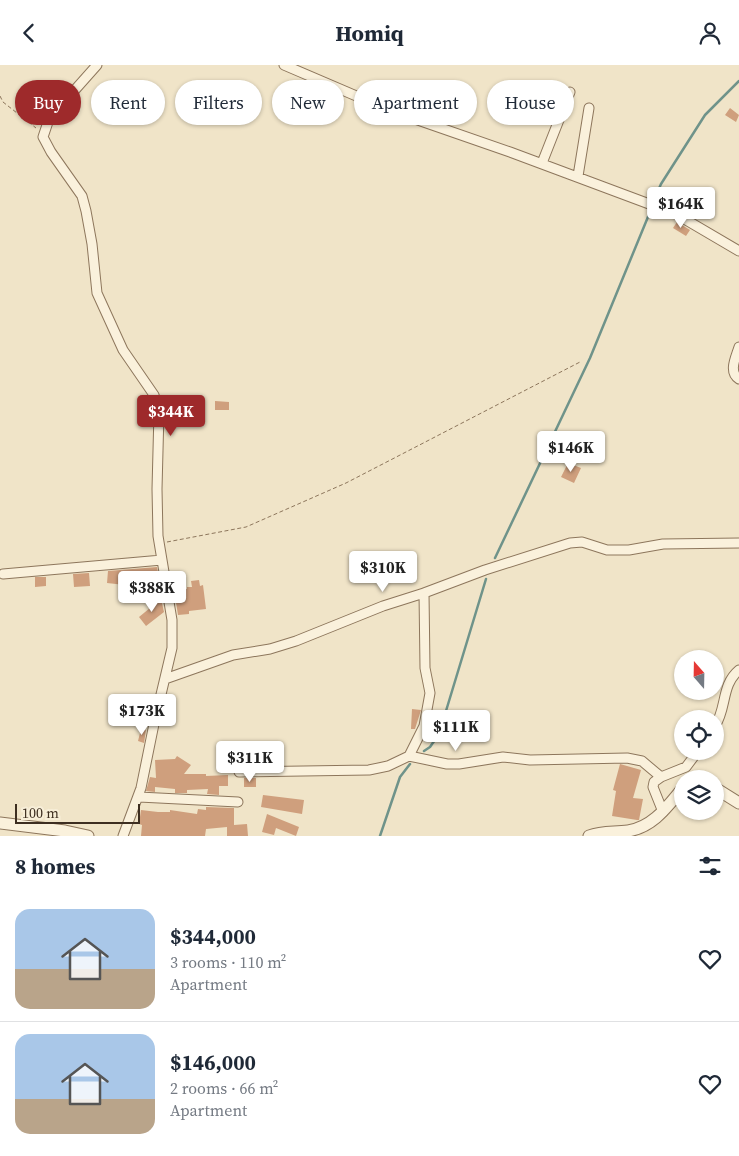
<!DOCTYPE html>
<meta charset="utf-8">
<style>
:root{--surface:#fff;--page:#f6f6f7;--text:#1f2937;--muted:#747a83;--line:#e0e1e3;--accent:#9e2a2b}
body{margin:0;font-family:"Source Serif 4",serif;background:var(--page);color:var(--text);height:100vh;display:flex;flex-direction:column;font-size:19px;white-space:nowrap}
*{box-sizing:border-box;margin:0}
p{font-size:16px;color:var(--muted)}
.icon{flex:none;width:28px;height:28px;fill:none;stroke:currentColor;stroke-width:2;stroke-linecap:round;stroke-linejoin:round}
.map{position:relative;height:771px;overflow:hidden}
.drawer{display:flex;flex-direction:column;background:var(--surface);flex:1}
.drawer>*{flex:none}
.hud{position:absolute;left:15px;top:15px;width:710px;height:45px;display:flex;gap:10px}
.needle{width:32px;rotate:340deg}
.fabs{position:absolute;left:674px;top:585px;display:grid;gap:10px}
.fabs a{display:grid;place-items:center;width:50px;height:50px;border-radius:50%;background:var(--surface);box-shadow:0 1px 4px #0004;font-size:25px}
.scale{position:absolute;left:15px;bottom:12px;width:125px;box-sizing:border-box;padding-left:5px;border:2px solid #3d2e20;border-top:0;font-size:14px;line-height:18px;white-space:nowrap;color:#3d2e20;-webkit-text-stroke:4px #f7eed8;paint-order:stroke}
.price{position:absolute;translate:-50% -42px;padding:0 11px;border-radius:5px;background:#fff;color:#222;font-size:16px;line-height:32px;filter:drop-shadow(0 1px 2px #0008)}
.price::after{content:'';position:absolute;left:50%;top:30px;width:15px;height:11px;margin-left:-8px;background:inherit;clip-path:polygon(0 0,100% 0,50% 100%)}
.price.on{background:var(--accent);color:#fff}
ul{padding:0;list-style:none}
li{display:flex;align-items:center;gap:15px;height:125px;padding:0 15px}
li+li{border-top:1px solid var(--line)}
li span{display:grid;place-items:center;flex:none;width:140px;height:100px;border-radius:15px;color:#555}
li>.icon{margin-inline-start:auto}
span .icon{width:60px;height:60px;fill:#fffc;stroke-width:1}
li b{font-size:21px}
h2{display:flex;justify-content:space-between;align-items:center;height:60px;padding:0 15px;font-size:21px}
.chip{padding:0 18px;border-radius:22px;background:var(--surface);box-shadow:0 1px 4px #0004;font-size:18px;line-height:45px}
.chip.on{background:var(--accent);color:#fff}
header{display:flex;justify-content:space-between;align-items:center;height:65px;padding:0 15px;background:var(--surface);font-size:22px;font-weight:700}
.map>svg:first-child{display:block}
</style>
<header><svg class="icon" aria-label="back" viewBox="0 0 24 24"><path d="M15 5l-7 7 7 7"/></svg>Homiq<svg class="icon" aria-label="person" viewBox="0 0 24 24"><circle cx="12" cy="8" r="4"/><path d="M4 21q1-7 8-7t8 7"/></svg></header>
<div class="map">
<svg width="739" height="771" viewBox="0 0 739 771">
<rect width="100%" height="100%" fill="#f0e4c8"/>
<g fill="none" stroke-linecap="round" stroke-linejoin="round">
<path stroke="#6f938a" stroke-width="2.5" d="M654,135L661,119L705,50L739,16
M495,493L590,293L650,147
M424,686L430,682L439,669L486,514
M380,771L400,712L410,699"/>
</g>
<path fill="#cf9f7d" d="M730,43L739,50L736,57L725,50Z
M677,157L690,165L686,171L673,163Z
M215,336L229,337V345H215Z
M568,398L581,403L574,418L561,412Z
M157,502L160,518L142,519V516H125V520L107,518L108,506Z
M89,508L90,521L74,522L73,509Z
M35,512H46V521L35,522Z
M199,515L200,521L203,520L206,544L189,546V549L178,550L174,525L187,524V522H192L191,516Z
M161,534L164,547L146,561L139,552Z
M412,644L421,645L415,664H411Z
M141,664L146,665L144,678L138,676Z
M177,691L191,700L184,709H206V711L228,710V721H219V730L207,729L208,724L187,725V728H175V724L155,722V727L146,726L150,712L156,713L155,695L175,694Z
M620,699L641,705L633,733L643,734L639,755H637L612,751L616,726L613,725Z
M244,713H256V722H244Z
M263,730L304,735L302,749L261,742Z
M206,742L234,743V760L247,759L248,771H227V762L206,764L205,771H141L142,760L139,759L141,745L158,747H170V745L197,749L198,744L206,745Z
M267,749L299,762L296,771L276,763L274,770L262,767Z"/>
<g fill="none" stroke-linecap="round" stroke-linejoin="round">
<g stroke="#8d765c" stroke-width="11">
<path id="minor" d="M97,0L49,54L43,72L51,87L82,131L86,146L92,179L97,228L123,285L154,330L159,347L157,424L158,471L172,555V583L154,659L141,723L123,771
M284,0L389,45L510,87L676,149L739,186
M542,98L570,27
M578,111L589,43
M739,282C736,292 728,307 739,314
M3,509L162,495
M424,528L485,505L570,478L582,477L607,485H629L663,479L739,478
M165,614L233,590L270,584L296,576L383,541L424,528L425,603L430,628L424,661L409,691
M715,661C727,643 721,620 739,605
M239,707L369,705L388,701L409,691L447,699H459L503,692L530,695L627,693L642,696L661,712
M139,732L238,737
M663,747L653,722L654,717L661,712L686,702L698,686"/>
</g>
<g stroke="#8d765c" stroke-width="13">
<path id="tertiary" d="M715,723L739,738
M0,758L65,766L88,771
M589,771C603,766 614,768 628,766C653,762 667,742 682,724"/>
</g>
<path stroke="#8d765c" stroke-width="1" stroke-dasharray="4 2.5" stroke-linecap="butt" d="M0,31L3,37L36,63
M167,477L246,462L346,418L580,297"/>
<use href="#minor" stroke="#faf1dc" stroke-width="9"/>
<use href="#tertiary" stroke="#faf1dc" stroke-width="11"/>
</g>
</svg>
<div class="fabs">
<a><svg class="needle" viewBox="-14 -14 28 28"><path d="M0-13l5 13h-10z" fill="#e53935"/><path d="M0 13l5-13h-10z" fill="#747a83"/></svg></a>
<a><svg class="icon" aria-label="locate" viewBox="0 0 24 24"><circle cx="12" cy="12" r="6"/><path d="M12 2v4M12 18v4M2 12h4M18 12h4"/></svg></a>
<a><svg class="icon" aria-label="layers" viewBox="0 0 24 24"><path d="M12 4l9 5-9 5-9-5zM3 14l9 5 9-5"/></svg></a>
</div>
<div class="scale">100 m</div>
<b class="price" style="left:681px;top:164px">$164K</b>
<b class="price on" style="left:171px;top:372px">$344K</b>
<b class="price" style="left:571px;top:408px">$146K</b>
<b class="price" style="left:383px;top:528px">$310K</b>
<b class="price" style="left:152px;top:548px">$388K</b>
<b class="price" style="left:142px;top:671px">$173K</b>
<b class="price" style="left:456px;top:687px">$111K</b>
<b class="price" style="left:250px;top:718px">$311K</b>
<div class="hud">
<a class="chip on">Buy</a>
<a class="chip">Rent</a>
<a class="chip">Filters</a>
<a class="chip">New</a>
<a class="chip">Apartment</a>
<a class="chip">House</a>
</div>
</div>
<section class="drawer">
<h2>8 homes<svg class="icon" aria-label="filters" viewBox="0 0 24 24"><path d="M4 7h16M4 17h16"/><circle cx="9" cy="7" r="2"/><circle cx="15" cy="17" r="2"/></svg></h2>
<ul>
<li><span style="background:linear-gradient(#a9c7e8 60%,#b9a48a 0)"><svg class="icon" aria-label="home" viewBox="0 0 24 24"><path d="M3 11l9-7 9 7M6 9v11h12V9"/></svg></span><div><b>$344,000</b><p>3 rooms · 110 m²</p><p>Apartment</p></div><svg class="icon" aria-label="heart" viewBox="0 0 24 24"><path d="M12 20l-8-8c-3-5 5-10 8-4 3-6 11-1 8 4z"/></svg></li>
<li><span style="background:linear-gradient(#a9c7e8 65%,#b9a48a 0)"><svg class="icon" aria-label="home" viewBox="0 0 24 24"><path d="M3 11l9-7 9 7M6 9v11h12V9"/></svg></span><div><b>$146,000</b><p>2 rooms · 66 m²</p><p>Apartment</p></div><svg class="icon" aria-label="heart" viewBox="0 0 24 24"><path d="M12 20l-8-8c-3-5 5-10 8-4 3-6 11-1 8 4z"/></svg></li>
</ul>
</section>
